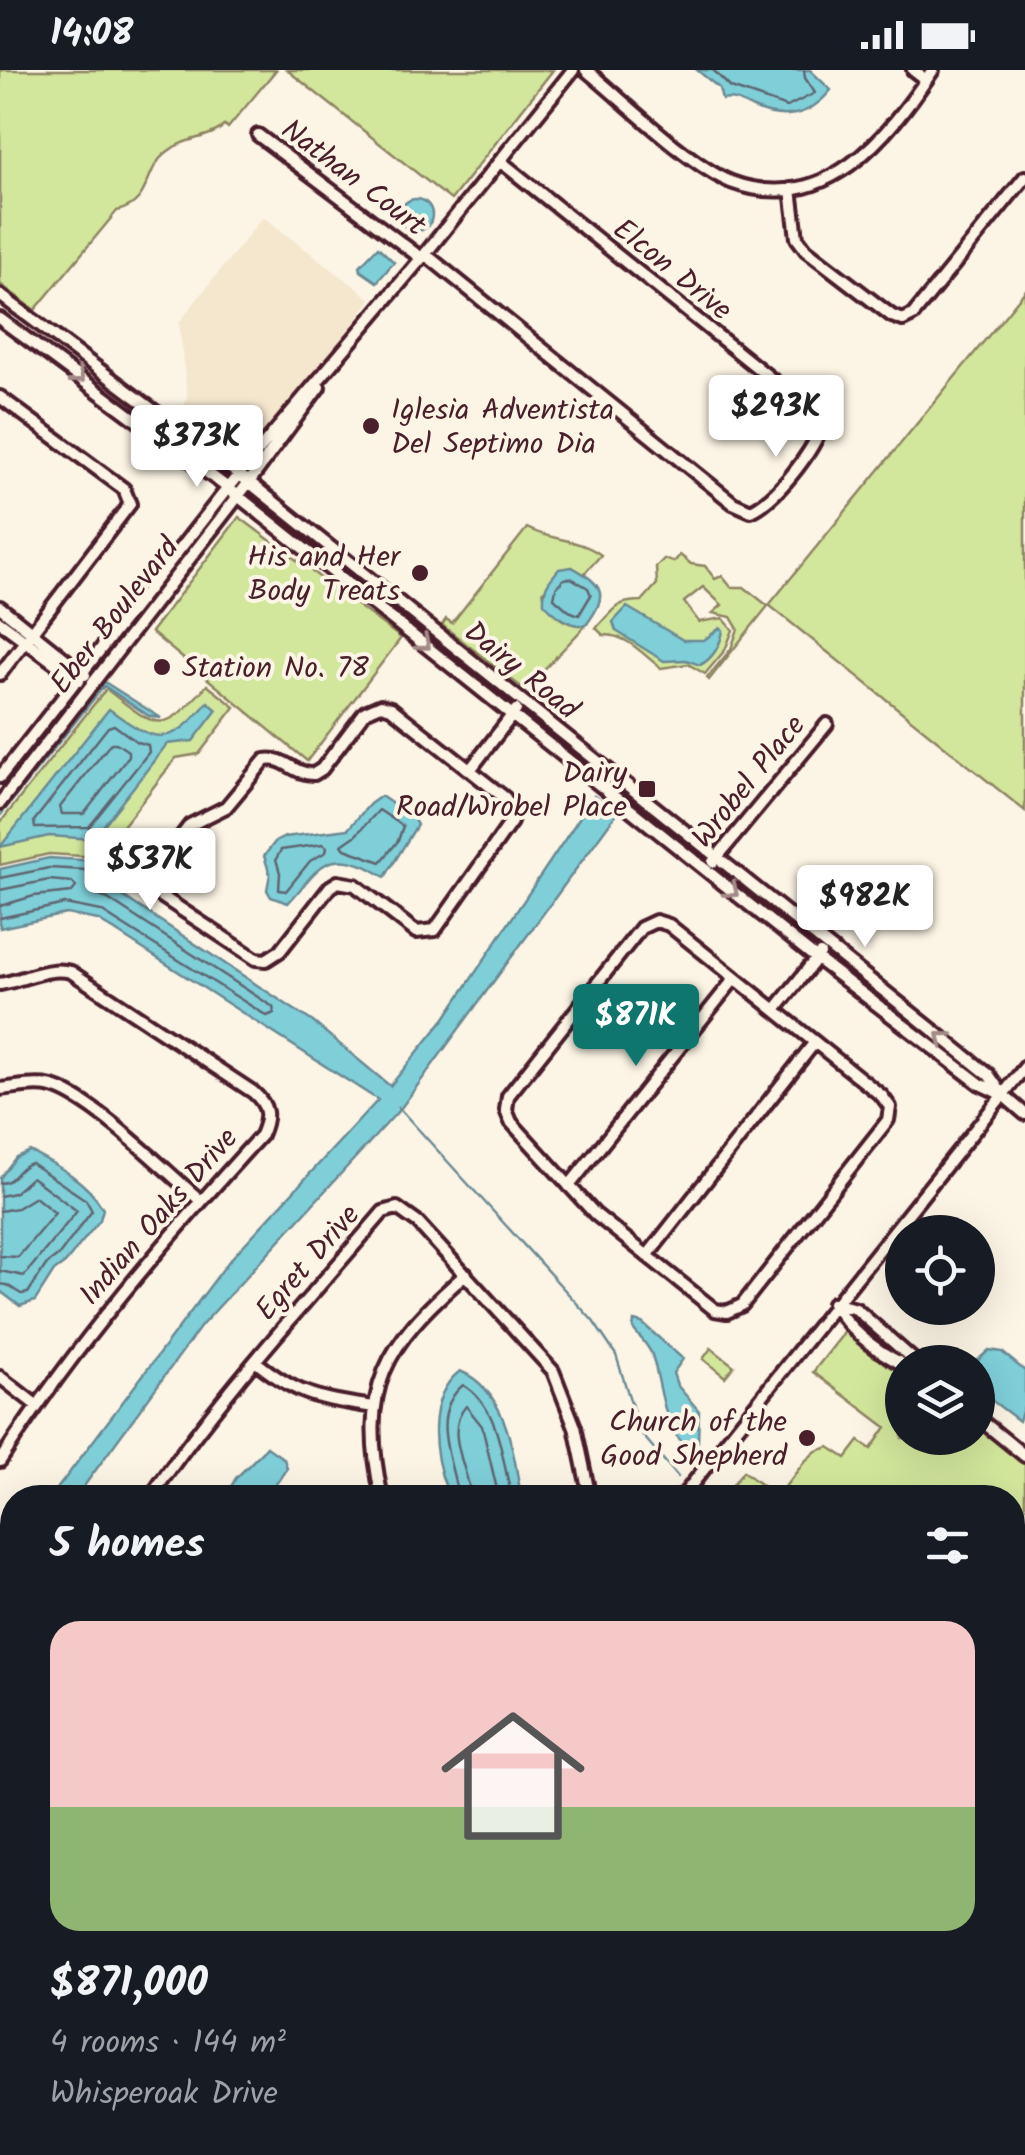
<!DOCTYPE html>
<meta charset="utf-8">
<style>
:root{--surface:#171b24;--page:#20242c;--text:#f1f3f6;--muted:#9ea1a6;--line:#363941;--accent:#0f766e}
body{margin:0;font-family:Kalam,sans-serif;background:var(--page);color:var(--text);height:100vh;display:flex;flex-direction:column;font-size:38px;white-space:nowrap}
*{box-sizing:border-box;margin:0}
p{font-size:32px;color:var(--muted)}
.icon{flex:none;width:55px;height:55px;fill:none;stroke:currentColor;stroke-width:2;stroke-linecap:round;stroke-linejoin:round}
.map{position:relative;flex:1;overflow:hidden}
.details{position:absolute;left:0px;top:1415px;width:1025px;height:670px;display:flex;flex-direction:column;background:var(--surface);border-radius:40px 40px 0 0;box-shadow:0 10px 40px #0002}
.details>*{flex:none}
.tools{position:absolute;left:885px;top:1145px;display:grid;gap:20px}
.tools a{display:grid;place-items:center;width:110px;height:110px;border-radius:50%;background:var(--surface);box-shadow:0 10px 40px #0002;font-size:50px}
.price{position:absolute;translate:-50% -85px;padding:0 22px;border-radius:10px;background:#fff;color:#222;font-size:32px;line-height:65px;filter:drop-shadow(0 2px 5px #0008)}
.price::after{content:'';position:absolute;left:50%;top:60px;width:30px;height:22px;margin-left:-15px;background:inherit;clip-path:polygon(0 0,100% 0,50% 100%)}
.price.current{background:var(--accent);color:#fff}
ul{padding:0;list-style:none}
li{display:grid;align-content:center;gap:20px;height:530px;padding:0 50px}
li+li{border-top:2px solid var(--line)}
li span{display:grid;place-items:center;height:310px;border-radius:30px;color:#555}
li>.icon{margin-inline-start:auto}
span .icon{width:180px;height:180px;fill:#fffc;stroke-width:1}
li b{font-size:42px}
h2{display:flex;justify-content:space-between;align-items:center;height:120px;padding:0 50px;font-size:42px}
.status{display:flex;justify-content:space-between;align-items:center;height:70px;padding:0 50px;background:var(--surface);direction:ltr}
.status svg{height:28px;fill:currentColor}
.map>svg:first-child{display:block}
</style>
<div class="status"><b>14:08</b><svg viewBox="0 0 49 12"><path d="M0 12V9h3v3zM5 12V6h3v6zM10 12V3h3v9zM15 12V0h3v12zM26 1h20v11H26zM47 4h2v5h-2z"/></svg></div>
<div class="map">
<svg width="1025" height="2085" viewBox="0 0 1025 2085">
<rect width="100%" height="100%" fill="#fcf5e5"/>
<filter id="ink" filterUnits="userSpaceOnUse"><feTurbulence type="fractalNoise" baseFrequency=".01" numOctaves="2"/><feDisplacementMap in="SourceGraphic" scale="20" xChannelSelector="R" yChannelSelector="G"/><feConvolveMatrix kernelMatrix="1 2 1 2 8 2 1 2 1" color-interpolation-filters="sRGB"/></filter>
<g filter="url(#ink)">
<path fill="#f5e6ce" d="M263,147L371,229L347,263L240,390L181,347L187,326L179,252Z"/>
<path fill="#d3e79c" stroke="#8e8364" stroke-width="2.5" d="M0,0H276L228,58L225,55C209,70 184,67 167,82C142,101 153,132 117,141L35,240L0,214Z
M287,0H553L451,130Z
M1025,221V741L769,535Z
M239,447L401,568L307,691L151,562Z
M527,458C551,471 578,468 601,485L584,504L572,497L543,521C545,541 565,557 586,555L536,608L521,617L442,555L446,549L452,553Z
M680,485L691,494L705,496L715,509L722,506L731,517H744L768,536L709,610L707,608L731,579L738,559L731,547L713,543L722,535L703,517L684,532L699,552L723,548L733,560L725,580L705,604L688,594L661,598C643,585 627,564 603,565L596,558C615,539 615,531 642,531L657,514L656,497L664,489L674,492Z
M207,615L235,637L199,684L176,688L99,787L49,784L0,795V753L106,619C158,658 160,668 207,615Z
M847,1259L902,1299V1368H978V1357L1025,1394V1586L1013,1578L1012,1428H723L743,1401L777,1427L805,1391L816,1381L829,1377L846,1388L859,1371L871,1379L886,1357L813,1302Z
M711,1278L734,1296L725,1307L703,1289Z
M10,1516L12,1519V2024L0,2014V1529Z
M0,2043L12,2050V2072L176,2073L167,2085H0Z"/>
<path fill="#7fcfd9" stroke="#6a8993" stroke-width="2.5" d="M697,0H810L831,20C809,47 784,51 753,38C742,33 734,27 722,30L719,18Z
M400 145a16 16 0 1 1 32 0a16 16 0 1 1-32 0Z
M378,177L394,192L377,212L361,201L360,196Z
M572,497C604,515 609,525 586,555C569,557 555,545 544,533C543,517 549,511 559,499Z
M627,537L683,570H704L720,558L723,560C721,574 713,589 700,595L686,590L664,591L616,561L613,552Z
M103,611L161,648L149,646L104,616L0,746Z
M208,632L217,640L193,671L167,674L93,769L49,766L0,777L109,639C155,673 169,679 208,632Z
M381,726L413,748L417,755L385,807C379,804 372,799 365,796C321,778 314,807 288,833L271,827L267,820L270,804L264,786L275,772L285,767L348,759L370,734Z
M594,726L617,743L401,1038L201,1256L76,1427H51L229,1191L378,1030L98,850L66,844L0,858V799L49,788L99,791L105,786L98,815L112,819L313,952L390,1016L445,948Z
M30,1081C57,1095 88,1112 103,1139L100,1150L65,1193L54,1201L35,1231L20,1236L0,1221V1108L16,1087Z
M634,1251L642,1253L683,1289L673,1303L677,1315L699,1341L698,1372L692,1379C662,1365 662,1314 652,1285C649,1276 640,1267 633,1259Z
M989,1280L1002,1282L1025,1301V1333L1019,1351L978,1320V1292H970L978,1290Z
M460,1301C507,1320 514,1385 521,1427H451L447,1421C433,1385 425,1328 460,1301Z
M267,1377L284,1389L287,1398L267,1427H225L236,1408Z
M1013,1596L1025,1605V1656L1019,1665L1013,1660Z"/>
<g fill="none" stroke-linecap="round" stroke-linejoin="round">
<path stroke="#5f6571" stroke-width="2.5" d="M713,0L731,18L787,37L815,23L805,8L804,0
M571,508L588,518L591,525L579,545L569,541L554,528L556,518L564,509Z
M114,655L137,672L148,675L149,682L89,757L35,758L34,751L108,657Z
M111,673H116L128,681V687L84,744H62L60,737Z
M379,740L403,756L398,771L381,792L345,779L342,775L355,766Z
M323,774L327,777L326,782L310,791L286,821L279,820L280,803L276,789L281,780Z
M0,808L49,798L86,800C95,817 81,821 108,829L273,937L274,943L267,946L101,841L65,834L0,848
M0,820L49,810L72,812L76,817L72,822L34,826L0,836
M0,1113C15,1113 17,1096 31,1093L86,1130L92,1141L59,1185L46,1195L28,1223L21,1224L7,1215L0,1214
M0,1126L14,1123L32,1107L77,1141L24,1206L0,1201
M0,1141L17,1138L35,1127L55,1143L18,1187L0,1186
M458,1428C454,1392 427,1346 463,1315C501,1338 501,1388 512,1428
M471,1428C469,1399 443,1362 466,1336L482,1356L499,1428"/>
<path stroke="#6a8993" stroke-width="2.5" d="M398,1037L593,1251L616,1285L640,1362L678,1407"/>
<g stroke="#4a1f2b" stroke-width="18">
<path id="minor" d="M586,0C623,30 690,96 731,112C825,147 887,68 933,0
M913,0L926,10
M258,65L421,188
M791,119L797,168L806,180L892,246L903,250L913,245L1025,107
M425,184L733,433L751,441C776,430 811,384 821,358L810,340L500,91
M0,225L249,412L989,1005L1002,1024
M0,249L228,418L816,888L980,1014L1003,1025L1025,1044
M0,327L124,419L130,434L0,604
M0,537L85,605
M0,552L79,611
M381,635L391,638L505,728L513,742L511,752L435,860L416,862L355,815L338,812L330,817L280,881L266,890L256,889L161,826L153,808L156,799L190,755L226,737L265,690C285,686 294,705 314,704L322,699L365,642Z
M470,700L516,640
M0,707L238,405L425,184L573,0
M0,733L249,412L319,317
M713,792L827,654
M656,851L669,855L882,1026L890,1037L888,1050L742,1235L727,1242L715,1240L595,1144L511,1052L506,1040L508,1026L641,858Z
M0,914C24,910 48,896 71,902L253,1022C269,1036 269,1047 261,1065C166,1169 76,1274 0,1391
M775,940L820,884
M0,1019C20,1017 42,1011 61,1020C104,1039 163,1099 201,1131
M569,1116L735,908
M647,1186L815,972
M833,1233L856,1239L916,1292
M833,1233C849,1260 875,1280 902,1294
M255,1291C299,1327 319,1328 373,1337
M0,1307L36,1335
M978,1348L1025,1386
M150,1428C219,1326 303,1236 383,1142L397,1138L418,1153L553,1301L575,1357L590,1428
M382,1428C358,1318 384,1275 466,1204
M681,1428L1025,997
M1012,1902L1025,1886
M1012,2058L1025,2043
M1012,2067L1025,2077
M209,2072L226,2085
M407,2072L424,2085
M610,2072L627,2085
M173,2085L182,2072
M870,2085L880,2072"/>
</g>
<use href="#minor" stroke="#fcf5e5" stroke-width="10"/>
</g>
<defs><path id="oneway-chevron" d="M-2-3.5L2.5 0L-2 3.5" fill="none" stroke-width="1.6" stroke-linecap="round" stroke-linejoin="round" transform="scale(2.5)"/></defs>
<g stroke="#a38a88">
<use href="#oneway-chevron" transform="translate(78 307) rotate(37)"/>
<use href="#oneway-chevron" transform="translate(424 574) rotate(38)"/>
<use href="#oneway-chevron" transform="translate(732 821) rotate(39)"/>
<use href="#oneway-chevron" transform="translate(943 968) rotate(-141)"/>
</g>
</g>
<g fill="#4a1f2b" stroke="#fcf5e5" stroke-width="4">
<circle cx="371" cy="356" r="10"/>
<circle cx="420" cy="503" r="10"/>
<circle cx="162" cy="597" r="10"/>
<rect x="637" y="709" width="20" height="20" rx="5"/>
<circle cx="807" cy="1368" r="10"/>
</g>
<g text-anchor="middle" stroke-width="8" stroke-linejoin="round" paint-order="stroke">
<g font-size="30" fill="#4a1f2b" stroke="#fcf5e5">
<text transform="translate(354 107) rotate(37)" y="10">Nathan Court</text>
<text transform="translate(673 199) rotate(39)" y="10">Elcon Drive</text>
<text transform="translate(114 545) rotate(-52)" y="10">Eber Boulevard</text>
<text transform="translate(522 600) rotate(39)" y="10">Dairy Road</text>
<text transform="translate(748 711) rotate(-51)" y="10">Wrobel Place</text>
<text transform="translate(158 1146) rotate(-49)" y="10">Indian Oaks Drive</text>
<text transform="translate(307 1192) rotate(-49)" y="10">Egret Drive</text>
</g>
<g font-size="30" fill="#4a1f2b" stroke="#fcf5e5" text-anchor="end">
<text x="391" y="349" text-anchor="start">Iglesia Adventista<tspan x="391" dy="34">Del Septimo Dia</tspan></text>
<text x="400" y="496">His and Her<tspan x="400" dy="34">Body Treats</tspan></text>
<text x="182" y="607" text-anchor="start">Station No. 78</text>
<text x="627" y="712">Dairy<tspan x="627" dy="34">Road/Wrobel Place</tspan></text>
<text x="787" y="1361">Church of the<tspan x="787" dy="34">Good Shepherd</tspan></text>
</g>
</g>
</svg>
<div class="tools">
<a><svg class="icon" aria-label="locate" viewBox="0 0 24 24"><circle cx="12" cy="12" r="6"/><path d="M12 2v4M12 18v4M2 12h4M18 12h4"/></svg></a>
<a><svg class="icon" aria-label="layers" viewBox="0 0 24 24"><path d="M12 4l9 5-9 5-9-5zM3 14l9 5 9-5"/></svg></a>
</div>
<b class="price" style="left:776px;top:390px">$293K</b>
<b class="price" style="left:197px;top:420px">$373K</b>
<b class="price" style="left:150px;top:843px">$537K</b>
<b class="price" style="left:865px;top:880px">$982K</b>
<b class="price current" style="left:636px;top:999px">$871K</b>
<section class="details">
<h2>5 homes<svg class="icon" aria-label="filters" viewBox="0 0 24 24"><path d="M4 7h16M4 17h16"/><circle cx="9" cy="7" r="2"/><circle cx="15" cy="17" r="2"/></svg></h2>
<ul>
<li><span style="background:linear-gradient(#f6c9c9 60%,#8fb573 0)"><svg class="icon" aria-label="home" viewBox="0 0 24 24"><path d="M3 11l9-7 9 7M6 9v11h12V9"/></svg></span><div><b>$871,000</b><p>4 rooms · 144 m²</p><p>Whisperoak Drive</p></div></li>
</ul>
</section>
</div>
